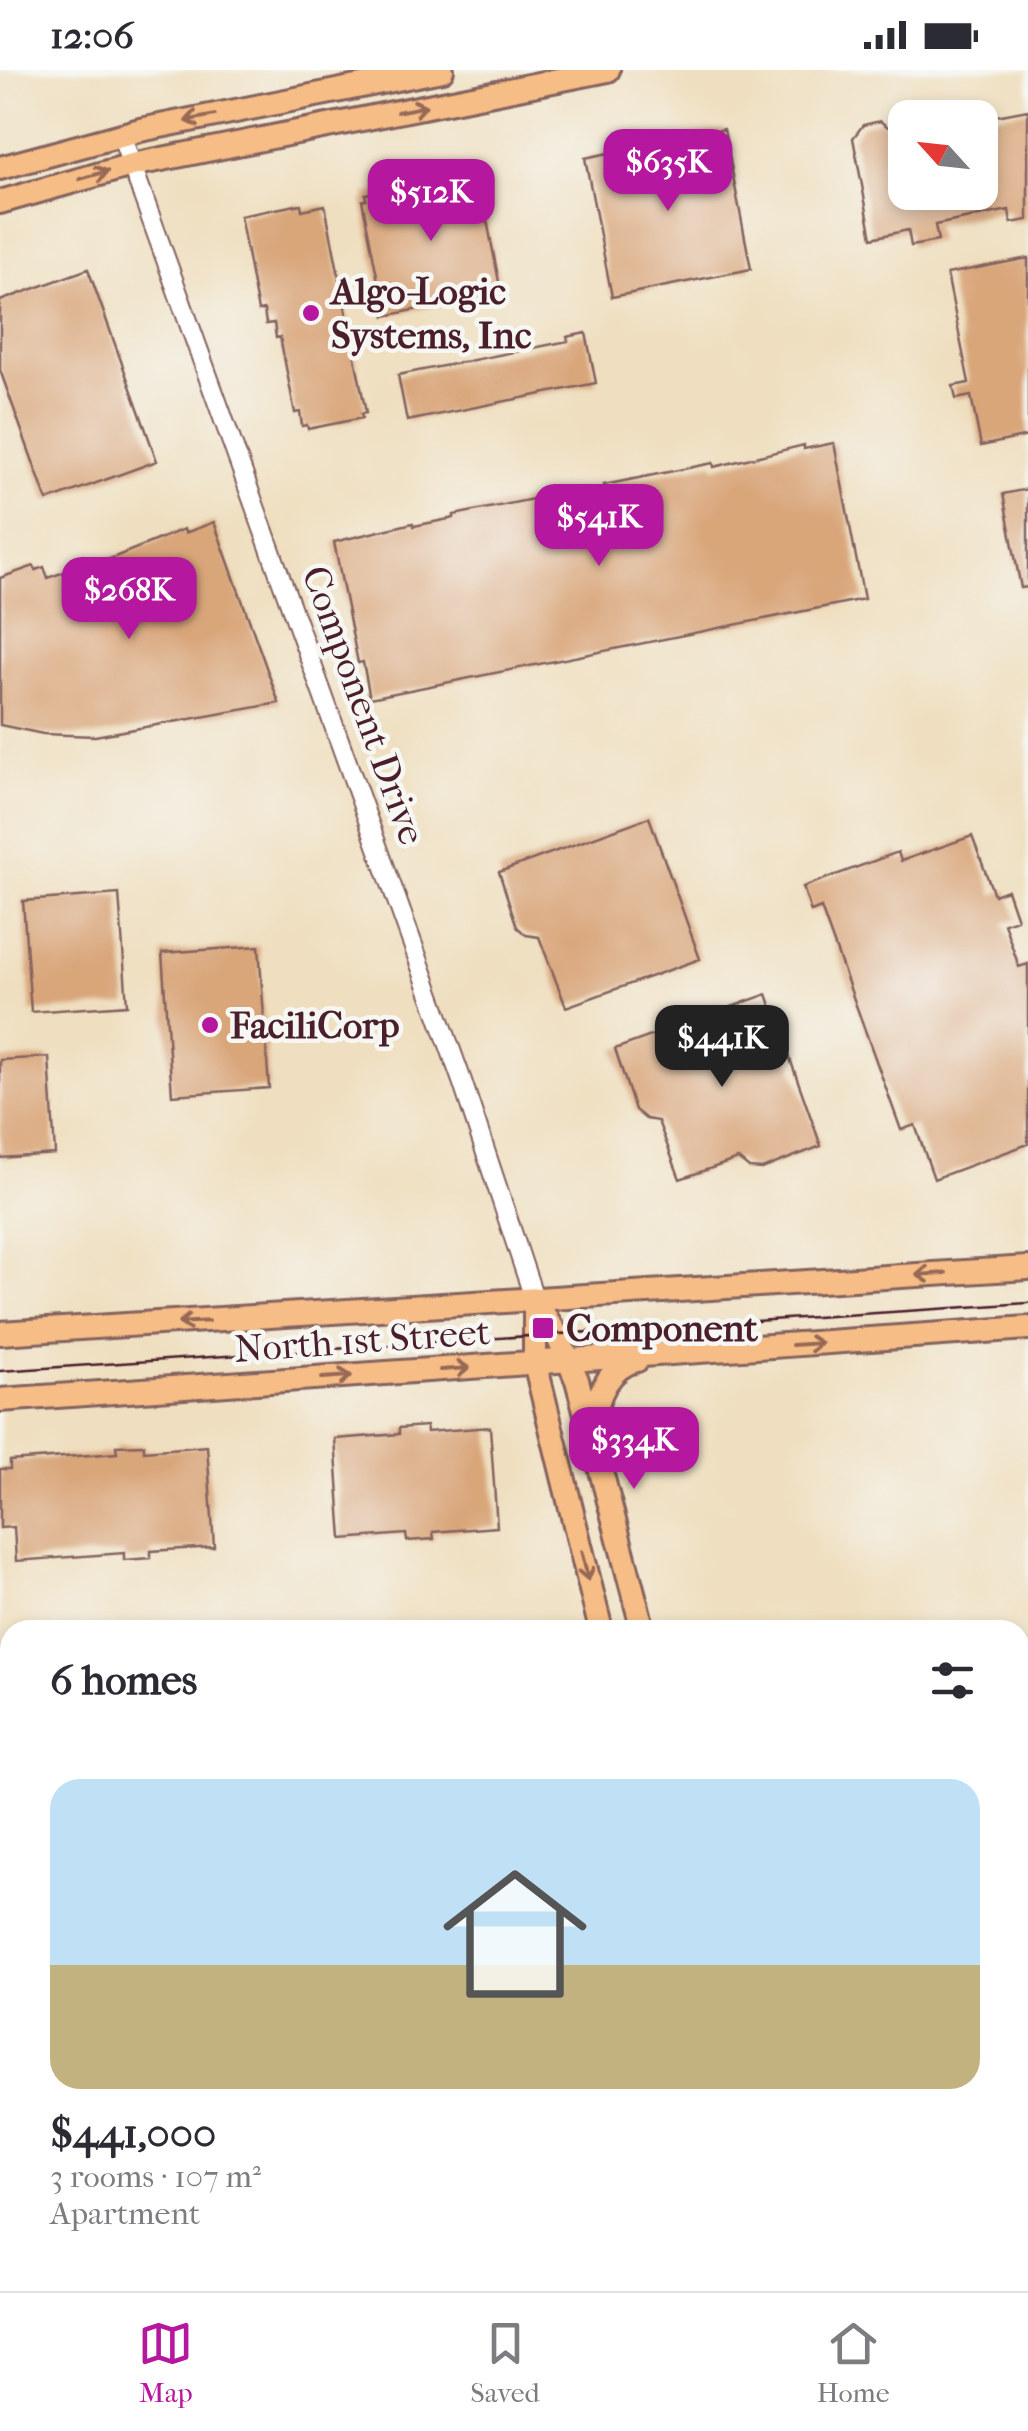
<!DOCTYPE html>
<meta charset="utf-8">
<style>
:root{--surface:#fff;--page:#f7f7f7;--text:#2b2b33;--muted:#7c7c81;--line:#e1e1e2;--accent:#b5179e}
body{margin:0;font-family:"IM FELL French Canon",serif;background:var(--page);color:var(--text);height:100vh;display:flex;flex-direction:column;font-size:38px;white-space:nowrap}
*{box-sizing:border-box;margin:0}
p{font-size:32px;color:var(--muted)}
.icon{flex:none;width:55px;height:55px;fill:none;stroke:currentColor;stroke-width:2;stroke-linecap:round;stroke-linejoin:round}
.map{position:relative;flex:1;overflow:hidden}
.details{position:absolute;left:0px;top:1550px;width:1030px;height:672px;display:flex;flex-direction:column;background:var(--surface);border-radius:30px 30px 0 0;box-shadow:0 5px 15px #0003}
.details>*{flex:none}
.needle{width:65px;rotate:297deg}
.fabs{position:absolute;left:888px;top:30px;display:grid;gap:20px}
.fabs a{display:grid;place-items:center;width:110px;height:110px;border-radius:20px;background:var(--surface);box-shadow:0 5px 15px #0003;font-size:50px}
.price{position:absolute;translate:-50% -85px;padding:0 22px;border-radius:20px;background:var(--accent);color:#fff;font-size:32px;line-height:65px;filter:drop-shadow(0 2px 5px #0008)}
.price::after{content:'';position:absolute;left:50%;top:60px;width:30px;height:22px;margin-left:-15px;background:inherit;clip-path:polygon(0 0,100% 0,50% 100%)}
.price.active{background:#222;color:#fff}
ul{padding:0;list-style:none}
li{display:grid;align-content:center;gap:20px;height:530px;padding:0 50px}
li+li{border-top:2px solid var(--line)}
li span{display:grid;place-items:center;height:310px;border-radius:30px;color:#555}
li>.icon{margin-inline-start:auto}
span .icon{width:180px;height:180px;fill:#fffc;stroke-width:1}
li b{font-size:42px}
h2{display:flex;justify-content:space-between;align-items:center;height:120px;padding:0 50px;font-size:42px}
.status{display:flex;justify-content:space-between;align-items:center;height:70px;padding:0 50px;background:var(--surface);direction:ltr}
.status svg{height:28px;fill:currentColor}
.tab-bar{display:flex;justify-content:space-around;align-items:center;height:140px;border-top:2px solid var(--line);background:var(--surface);font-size:28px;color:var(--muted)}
.tab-bar a{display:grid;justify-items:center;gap:5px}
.tab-bar .active{color:var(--accent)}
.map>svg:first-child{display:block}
</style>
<div class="status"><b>12:06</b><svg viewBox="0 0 49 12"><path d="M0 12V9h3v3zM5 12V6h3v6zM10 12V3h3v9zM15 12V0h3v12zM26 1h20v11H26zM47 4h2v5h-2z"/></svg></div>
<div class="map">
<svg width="1028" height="2221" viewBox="0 0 1028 2221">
<rect width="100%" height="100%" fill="#f6f6f2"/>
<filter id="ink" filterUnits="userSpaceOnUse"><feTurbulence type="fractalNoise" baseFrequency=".01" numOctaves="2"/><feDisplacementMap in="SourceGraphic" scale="20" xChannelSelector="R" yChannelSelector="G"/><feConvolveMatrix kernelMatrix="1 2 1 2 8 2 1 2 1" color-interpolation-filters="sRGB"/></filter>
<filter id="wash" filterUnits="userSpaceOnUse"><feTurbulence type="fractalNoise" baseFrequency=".0048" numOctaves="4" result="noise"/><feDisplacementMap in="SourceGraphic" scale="40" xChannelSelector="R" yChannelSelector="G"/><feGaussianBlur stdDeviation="2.25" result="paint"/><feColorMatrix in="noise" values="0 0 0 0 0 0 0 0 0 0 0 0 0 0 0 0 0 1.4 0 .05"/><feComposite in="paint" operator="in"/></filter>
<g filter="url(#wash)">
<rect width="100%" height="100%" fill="#efdfc0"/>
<g id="blocks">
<path fill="#d9a67a" d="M1028,40V150L1011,153L1009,140L935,155L938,171L911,176L908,160L872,168L853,68L863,55L880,51L888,57L905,53V122H980V49Z
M724,59L751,199L612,227L585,88L632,78L634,86L678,77L676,69Z
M478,104L501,222L385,246L362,130L366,129L365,124Z
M301,134L302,140L325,135L366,343L361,344L362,348L308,359L307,355L302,356L300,342L295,343L280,267L276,268L274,253L266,254L264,240L258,241L240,146Z
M1028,188V366L981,376L971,326L956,329L953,316L969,313L947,204Z
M88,199L157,391L47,431L0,300V231Z
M586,263L596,313L407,351L398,305L568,271L567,267Z
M834,373L864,529L370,628L363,592L358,593L334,472L413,453L414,456L454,448V445L563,423L564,426L605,418L604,415L713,393L714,397L804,375V379Z
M1028,419V517L1021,518L1003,424Z
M214,452L279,633L95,666L43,664L0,655V508L34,496L36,500L44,497L48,508L89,493L90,497L184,459L185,463Z
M649,747L700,889L566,937L539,867L526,865L517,857L499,802Z
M972,766L994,825L1007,820L1017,849L1004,853L1019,897L1028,894V1074L934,1109L915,1055L901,1060L821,838L811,842L803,817L898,782L901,791Z
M119,824L127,935L31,942L23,831Z
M259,876L269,1018L172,1025L162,883Z
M767,924L821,1076L762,1099L749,1098L738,1089L680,1109L658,1051L646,1049L635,1040L615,979Z
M49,987L55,1084L0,1088V990Z
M426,1356L427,1362L490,1357L497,1457L433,1462L434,1469L407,1471L406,1464L342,1469L335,1369L399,1364V1358Z
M144,1375V1381L207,1376L214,1477L151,1481V1488L124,1490V1483L16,1491L14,1457L0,1458V1399H10V1391L117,1383L116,1376Z"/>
</g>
</g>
<g filter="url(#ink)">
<use href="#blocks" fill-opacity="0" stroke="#84625f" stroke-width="2.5"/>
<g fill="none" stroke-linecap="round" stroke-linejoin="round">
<g stroke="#84625f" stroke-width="22">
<path id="minor" d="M121,65L462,1011L535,1231"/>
</g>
<g stroke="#84625f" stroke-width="28">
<path id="major" d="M0,98L140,60L442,0
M0,132L132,95L608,0
M535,1231L557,1265L577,1310L643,1560
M535,1231V1293L601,1560
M0,1263L1028,1198
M0,1330L1028,1258
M594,1353C596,1326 609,1296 637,1290
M841,2212L844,2221
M875,2212L878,2221"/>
</g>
<use href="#minor" stroke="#fff" stroke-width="18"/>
<use href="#major" stroke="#f6be86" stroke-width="22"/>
<path stroke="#4a1f2b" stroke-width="2.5" d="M0,1301L1028,1233"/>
</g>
<defs><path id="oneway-shaft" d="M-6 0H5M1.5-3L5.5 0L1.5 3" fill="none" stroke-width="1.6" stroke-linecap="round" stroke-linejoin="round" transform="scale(2.5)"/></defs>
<g stroke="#976754">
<use href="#oneway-shaft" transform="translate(412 39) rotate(-11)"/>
<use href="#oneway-shaft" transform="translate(200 48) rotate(169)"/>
<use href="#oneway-shaft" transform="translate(94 105) rotate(-16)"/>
<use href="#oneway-shaft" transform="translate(931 1204) rotate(176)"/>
<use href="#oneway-shaft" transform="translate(193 1252) rotate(177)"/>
<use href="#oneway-shaft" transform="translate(807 1274) rotate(-4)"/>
<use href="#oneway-shaft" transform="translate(455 1299) rotate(-4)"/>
<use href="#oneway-shaft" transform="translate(337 1307) rotate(-4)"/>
<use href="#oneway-shaft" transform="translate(585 1496) rotate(76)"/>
</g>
</g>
<g fill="#b5179e" stroke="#f6f6f2" stroke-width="4">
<circle cx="311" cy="243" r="10"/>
<circle cx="210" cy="955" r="10"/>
<rect x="531" y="1246" width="24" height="24" rx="5"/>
</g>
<g text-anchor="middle" stroke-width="9" stroke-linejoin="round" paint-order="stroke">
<g font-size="38" font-weight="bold" fill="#4a1f2b" stroke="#f6f6f2" text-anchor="start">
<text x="331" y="234">Algo-Logic<tspan x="331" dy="44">Systems, Inc</tspan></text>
<text x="230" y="968">FaciliCorp</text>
<text x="566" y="1271">Component</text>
</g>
<g font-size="38" fill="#4a1f2b" stroke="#f6f6f2">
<text transform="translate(364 635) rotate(70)" y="13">Component Drive</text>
<text transform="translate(362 1270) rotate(-4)" y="13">North 1st Street</text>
</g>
</g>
</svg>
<div class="fabs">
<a><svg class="needle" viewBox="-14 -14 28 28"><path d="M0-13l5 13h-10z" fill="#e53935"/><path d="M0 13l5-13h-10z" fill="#7c7c81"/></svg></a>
</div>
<b class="price" style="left:668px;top:144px">$635K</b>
<b class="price" style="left:431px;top:174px">$512K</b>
<b class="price" style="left:599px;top:499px">$541K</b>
<b class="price" style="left:129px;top:572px">$268K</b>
<b class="price active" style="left:722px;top:1020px">$441K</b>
<b class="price" style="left:634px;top:1422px">$334K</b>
<section class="details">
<h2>6 homes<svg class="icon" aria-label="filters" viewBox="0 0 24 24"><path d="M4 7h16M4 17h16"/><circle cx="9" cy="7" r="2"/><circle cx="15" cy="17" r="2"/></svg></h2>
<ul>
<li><span style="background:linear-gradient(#bfe0f5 60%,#c2b280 0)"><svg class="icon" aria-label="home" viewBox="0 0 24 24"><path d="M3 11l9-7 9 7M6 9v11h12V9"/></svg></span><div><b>$441,000</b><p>3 rooms · 107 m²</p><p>Apartment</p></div></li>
</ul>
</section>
</div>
<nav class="tab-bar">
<a class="active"><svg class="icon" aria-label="map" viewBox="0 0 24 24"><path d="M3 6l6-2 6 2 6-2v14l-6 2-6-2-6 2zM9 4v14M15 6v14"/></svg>Map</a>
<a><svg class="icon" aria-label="saved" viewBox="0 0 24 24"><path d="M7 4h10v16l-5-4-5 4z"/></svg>Saved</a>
<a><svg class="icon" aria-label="home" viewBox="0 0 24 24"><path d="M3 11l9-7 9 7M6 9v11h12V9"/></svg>Home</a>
</nav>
